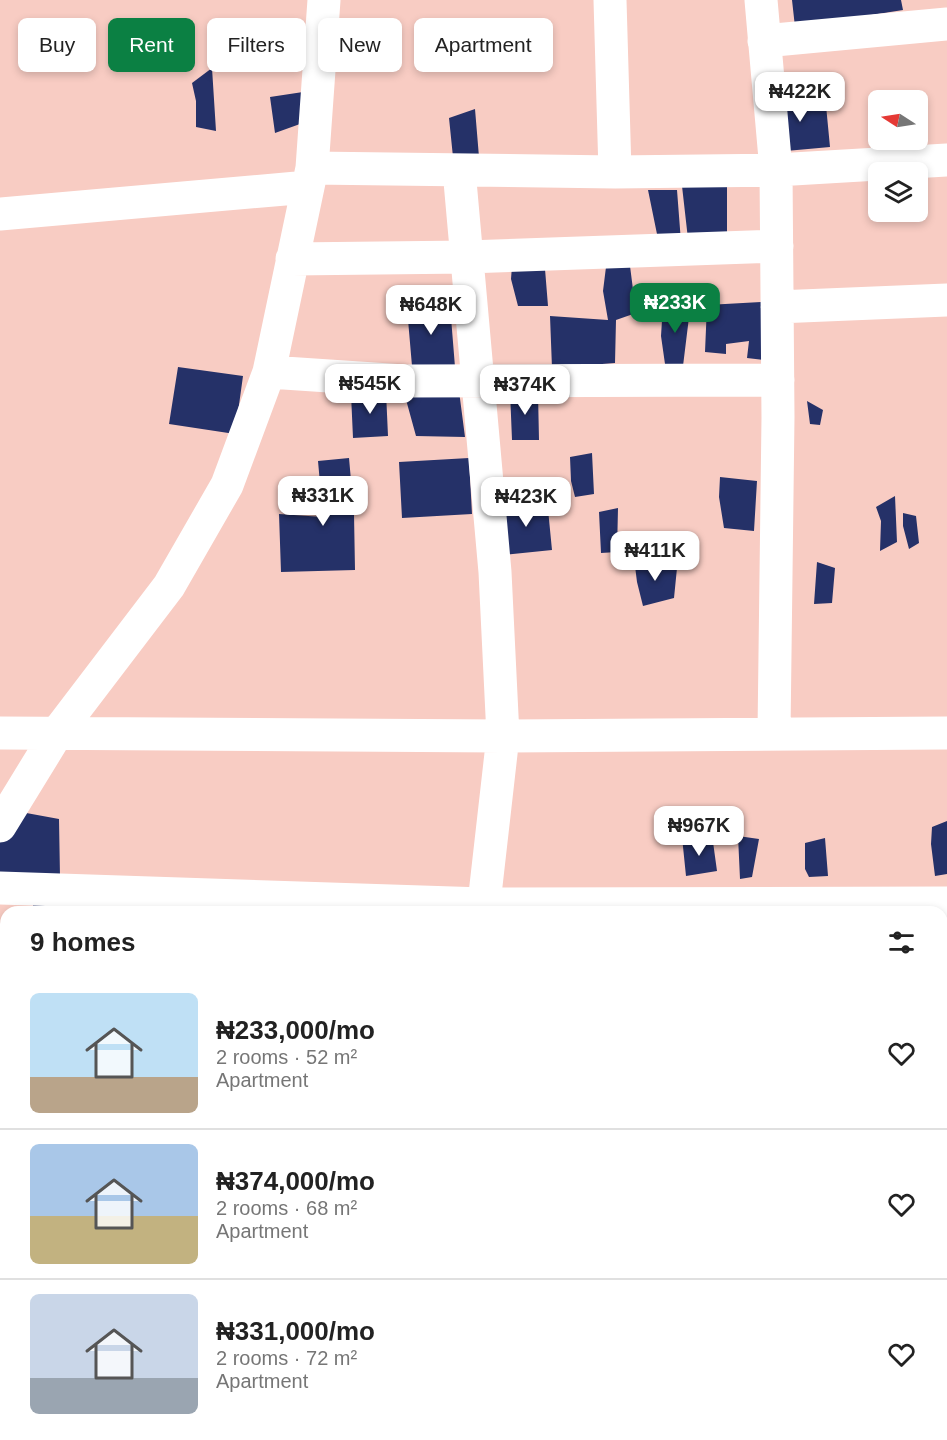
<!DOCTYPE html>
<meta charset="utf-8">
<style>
:root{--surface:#fff;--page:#f6f6f6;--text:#222;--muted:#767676;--line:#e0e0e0;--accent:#0b8043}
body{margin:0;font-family:Arial,sans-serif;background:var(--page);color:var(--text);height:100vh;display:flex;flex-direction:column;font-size:22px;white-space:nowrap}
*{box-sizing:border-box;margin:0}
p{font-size:20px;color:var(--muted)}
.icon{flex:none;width:33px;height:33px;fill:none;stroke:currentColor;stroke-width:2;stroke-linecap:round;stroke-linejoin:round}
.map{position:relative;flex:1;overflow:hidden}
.details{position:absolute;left:0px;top:906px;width:948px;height:534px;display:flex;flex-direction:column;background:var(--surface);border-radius:18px 18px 0 0;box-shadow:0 3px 9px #0003}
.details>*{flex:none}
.banner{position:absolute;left:18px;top:18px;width:600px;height:54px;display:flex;gap:12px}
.needle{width:39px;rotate:282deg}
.buttons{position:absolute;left:868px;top:90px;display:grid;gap:12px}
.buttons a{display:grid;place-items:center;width:60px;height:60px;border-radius:9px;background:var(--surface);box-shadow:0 3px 9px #0003;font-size:30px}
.price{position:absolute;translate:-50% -51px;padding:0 14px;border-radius:12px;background:#fff;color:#222;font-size:20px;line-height:39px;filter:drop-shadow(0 2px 3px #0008)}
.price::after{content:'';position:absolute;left:50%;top:36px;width:18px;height:14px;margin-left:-9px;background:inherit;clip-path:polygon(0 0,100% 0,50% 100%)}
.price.active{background:var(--accent);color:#fff}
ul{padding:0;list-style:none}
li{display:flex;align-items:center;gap:18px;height:150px;padding:0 30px}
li+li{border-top:2px solid var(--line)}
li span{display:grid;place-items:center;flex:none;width:168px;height:120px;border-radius:9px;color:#555}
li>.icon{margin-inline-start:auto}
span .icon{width:72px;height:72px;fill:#fffc;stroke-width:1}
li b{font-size:26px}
h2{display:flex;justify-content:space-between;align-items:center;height:72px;padding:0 30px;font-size:26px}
.tag{padding:0 21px;border-radius:9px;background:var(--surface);box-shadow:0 3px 9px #0003;font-size:21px;line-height:54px}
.tag.active{background:var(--accent);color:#fff}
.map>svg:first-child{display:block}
</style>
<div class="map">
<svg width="947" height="1440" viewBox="0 0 947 1440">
<rect width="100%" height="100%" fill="#f8ccc3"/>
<path fill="#253168" d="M792,0H901L903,10L795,27Z
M212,68L216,131L196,127V101L192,83Z
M303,92L300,124L275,133L270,97Z
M825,95L830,147L775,152L770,97Z
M475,109L479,157H453L449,118Z
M727,179V239H688L682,186Z
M648,190H677L681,242L658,239Z
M512,266L545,269L548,306H518L511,279Z
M630,266L636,313L616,320L615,363L552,368L550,316L608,320L603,291L606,267Z
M761,302L765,360L747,358L749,341L726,344V354L705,352L707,305Z
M450,305L455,367L412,366L407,308Z
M663,305L690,309L683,366L665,364L661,336Z
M178,367L243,376L235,434L169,424Z
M459,391L465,437L416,436L405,396Z
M510,391L538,393L539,440H512Z
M386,392L388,436L353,438L351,394Z
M807,401L823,410L820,425L810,424Z
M592,453L594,494L575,497L571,481L570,457Z
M349,458L354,514L355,570L281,572L279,514L323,517L318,461Z
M469,458L472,514L402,518L399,462Z
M720,477L757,481L754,531L724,528L719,497Z
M895,496L897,542L880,551L881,521L876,507Z
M547,499L552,550L504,555L499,508Z
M618,508L617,552L601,553L599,512Z
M903,513L916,516L919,543L909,549L903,526Z
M634,558L677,568L674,598L643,606L637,582Z
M817,562L835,568L832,603L814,604Z
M10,810L59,819L60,877L0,873V839Z
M947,821V874L935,876L931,844L932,827Z
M738,836L759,839L752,877L740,879Z
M682,837L713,842L717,871L686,876Z
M825,838L828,876L809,877L805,869V843Z
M33,900L60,906V912H33Z
M947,945V977L942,976V946Z"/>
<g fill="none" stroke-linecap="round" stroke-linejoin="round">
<path stroke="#fff" stroke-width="33" d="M610,0L615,172
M761,0L776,170L778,417L774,733
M764,41L947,24
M312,168L615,172L776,170L947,160
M459,170L495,572L503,736L483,912
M0,214L308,187
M292,259L467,257L777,246
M777,307L947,300
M269,372L404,381L778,380
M0,733L503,736L947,733
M0,826L57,733L169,586L227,485L269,372L312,168L324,0
M0,888L483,904L947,903
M942,1078L947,1077
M0,1204L6,1205
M942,1263H947
M0,1413H6
M350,1434V1440
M477,1434L478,1440
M688,1434L689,1440"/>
</g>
</svg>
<div class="buttons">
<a><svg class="needle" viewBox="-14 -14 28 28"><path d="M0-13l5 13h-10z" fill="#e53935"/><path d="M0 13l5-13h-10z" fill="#767676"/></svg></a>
<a><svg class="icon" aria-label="layers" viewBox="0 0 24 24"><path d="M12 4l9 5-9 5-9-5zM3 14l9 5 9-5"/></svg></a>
</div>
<b class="price" style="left:800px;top:123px">₦422K</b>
<b class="price active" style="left:675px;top:334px">₦233K</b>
<b class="price" style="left:431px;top:336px">₦648K</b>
<b class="price" style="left:370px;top:415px">₦545K</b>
<b class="price" style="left:525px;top:416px">₦374K</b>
<b class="price" style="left:323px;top:527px">₦331K</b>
<b class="price" style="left:526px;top:528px">₦423K</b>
<b class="price" style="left:655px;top:582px">₦411K</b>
<b class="price" style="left:699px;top:857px">₦967K</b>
<div class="banner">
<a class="tag">Buy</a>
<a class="tag active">Rent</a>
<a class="tag">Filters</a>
<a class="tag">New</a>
<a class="tag">Apartment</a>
</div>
<section class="details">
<h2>9 homes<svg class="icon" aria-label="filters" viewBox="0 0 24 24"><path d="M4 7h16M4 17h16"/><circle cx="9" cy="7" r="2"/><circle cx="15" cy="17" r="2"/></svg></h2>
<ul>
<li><span style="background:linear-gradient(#bfe0f5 70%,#b9a48a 0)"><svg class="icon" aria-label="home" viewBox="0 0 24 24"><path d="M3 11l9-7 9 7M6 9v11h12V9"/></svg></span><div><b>₦233,000/mo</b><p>2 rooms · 52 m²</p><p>Apartment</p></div><svg class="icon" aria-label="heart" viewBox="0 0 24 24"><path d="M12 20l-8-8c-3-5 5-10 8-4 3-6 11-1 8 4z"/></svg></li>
<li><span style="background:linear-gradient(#a9c7e8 60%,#c2b280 0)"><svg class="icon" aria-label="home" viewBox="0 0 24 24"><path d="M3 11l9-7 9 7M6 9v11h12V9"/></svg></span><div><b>₦374,000/mo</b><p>2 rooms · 68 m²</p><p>Apartment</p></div><svg class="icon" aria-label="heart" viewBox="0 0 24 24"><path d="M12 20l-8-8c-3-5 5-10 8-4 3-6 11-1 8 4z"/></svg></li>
<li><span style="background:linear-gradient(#c9d6e8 70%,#9aa5b1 0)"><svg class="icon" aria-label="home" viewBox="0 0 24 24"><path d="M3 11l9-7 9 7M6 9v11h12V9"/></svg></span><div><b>₦331,000/mo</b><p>2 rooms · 72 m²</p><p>Apartment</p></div><svg class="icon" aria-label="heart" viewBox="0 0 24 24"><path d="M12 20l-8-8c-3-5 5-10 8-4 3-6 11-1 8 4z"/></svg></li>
</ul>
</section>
</div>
